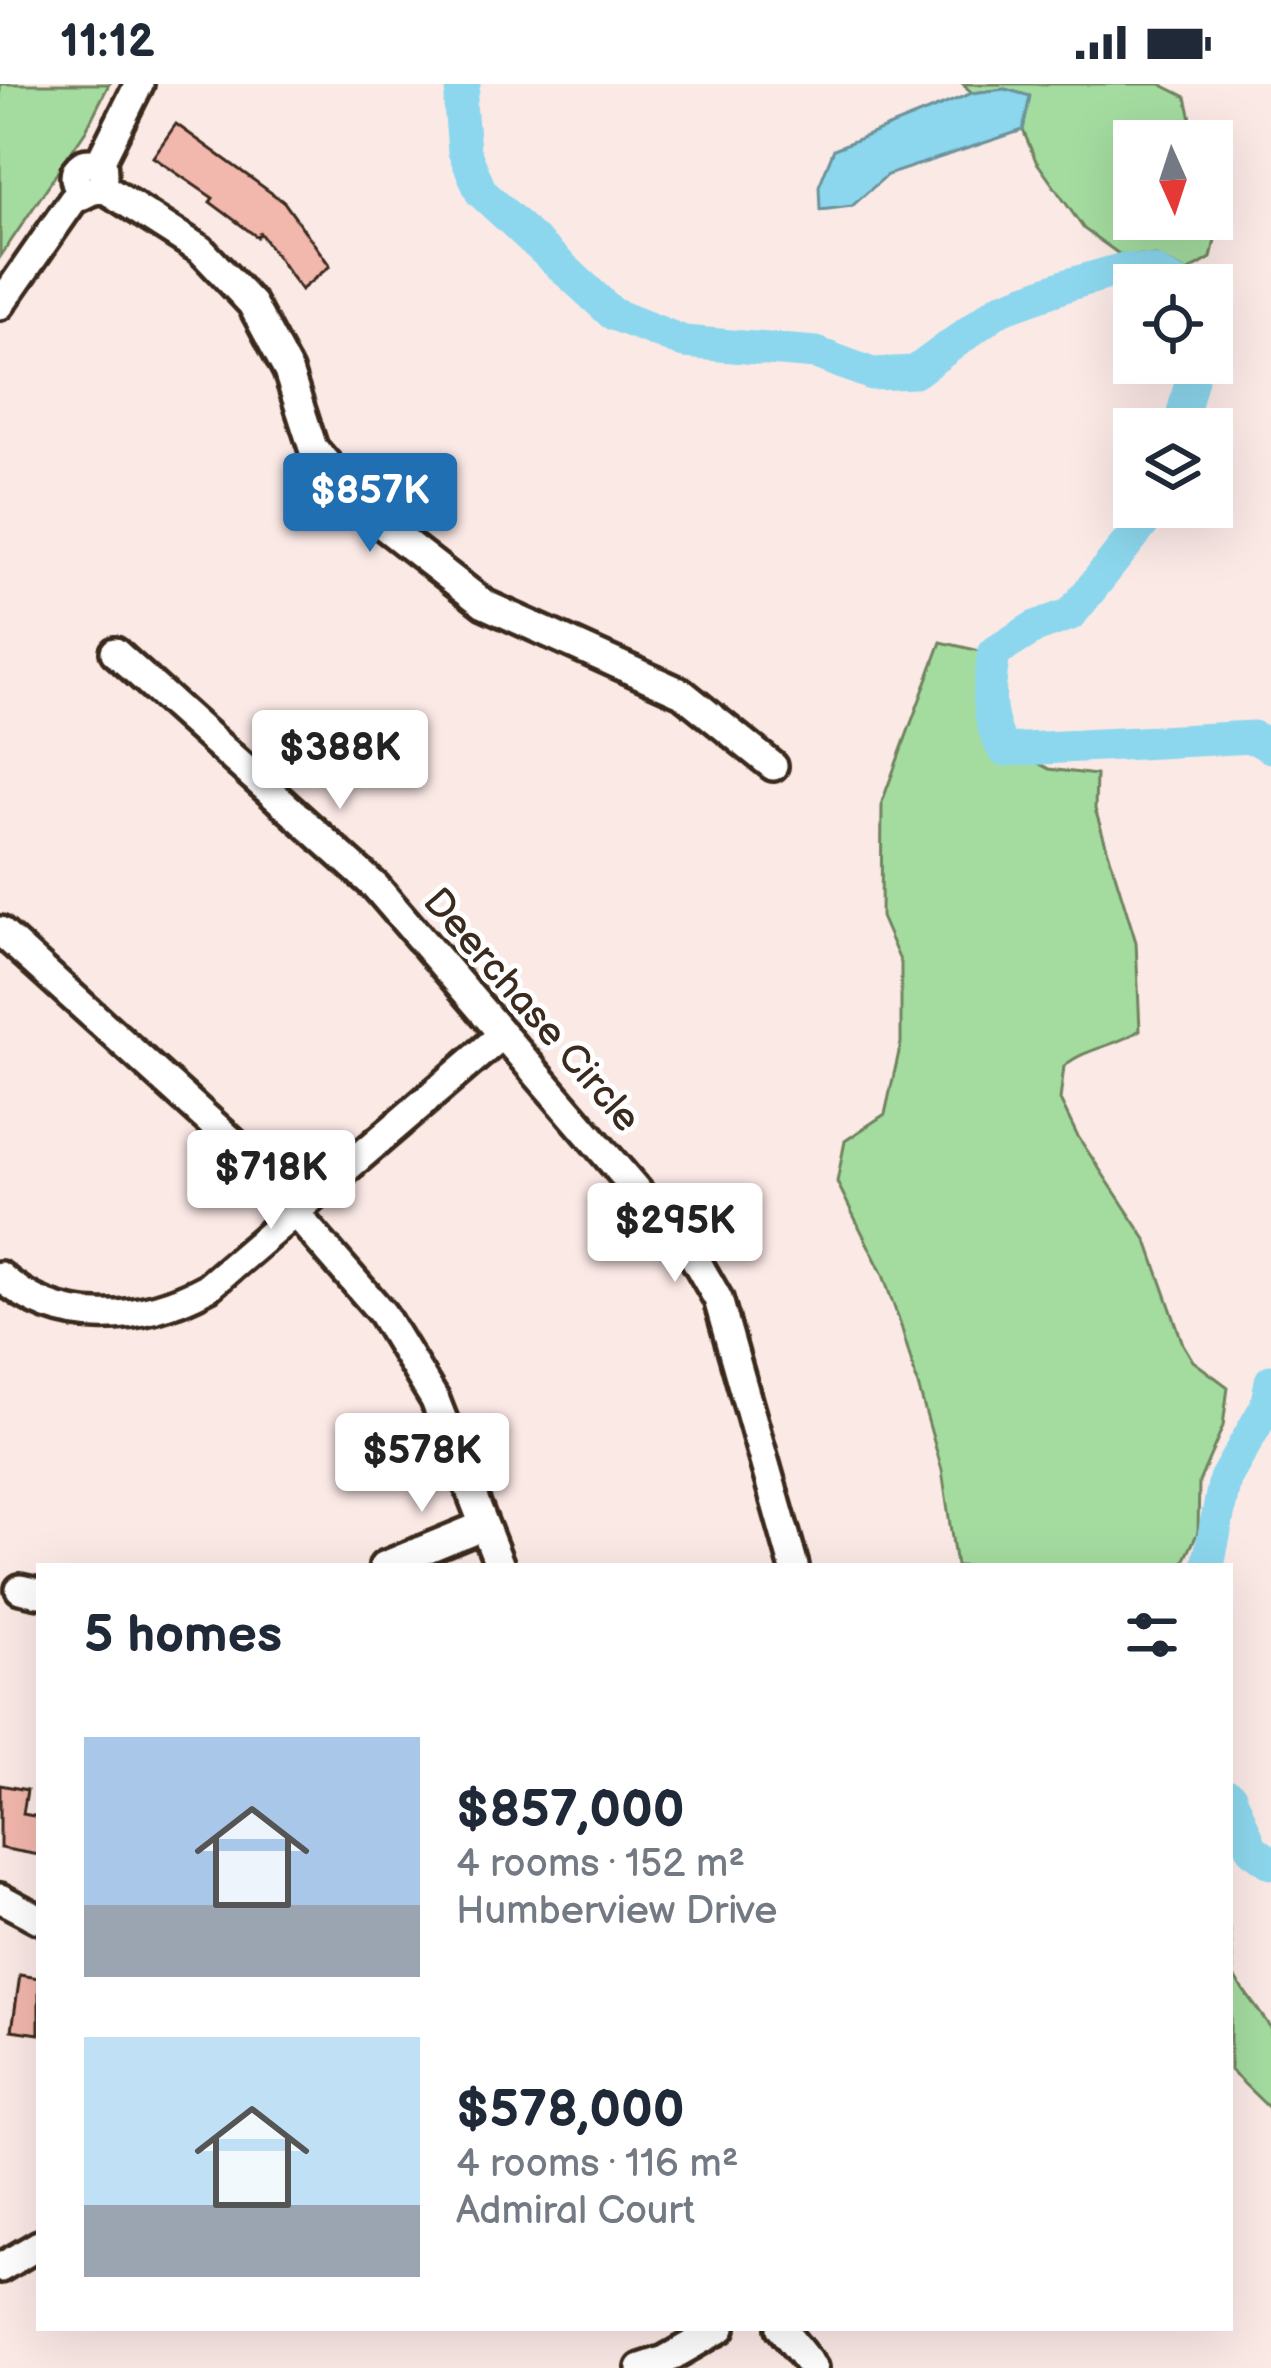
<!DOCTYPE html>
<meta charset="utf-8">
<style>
:root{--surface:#fff;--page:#f6f6f7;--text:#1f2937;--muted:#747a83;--accent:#1f6fb2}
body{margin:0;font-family:"Balsamiq Sans",sans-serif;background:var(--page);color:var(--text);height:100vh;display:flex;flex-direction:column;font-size:45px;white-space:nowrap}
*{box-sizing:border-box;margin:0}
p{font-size:39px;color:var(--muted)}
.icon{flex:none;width:66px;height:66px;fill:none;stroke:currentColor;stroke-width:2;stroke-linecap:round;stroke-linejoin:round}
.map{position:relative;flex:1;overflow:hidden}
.drawer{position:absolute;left:36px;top:1479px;width:1197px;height:768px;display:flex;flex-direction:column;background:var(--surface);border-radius:0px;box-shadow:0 12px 48px #0002}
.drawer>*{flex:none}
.needle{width:78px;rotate:177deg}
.tools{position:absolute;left:1113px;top:36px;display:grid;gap:24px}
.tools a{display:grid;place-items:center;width:120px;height:120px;border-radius:0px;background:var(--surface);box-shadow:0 12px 48px #0002;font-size:60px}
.price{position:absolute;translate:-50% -102px;padding:0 27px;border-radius:12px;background:#fff;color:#222;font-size:39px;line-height:78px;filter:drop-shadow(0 3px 6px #0008)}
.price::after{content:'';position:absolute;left:50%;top:72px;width:36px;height:27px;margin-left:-18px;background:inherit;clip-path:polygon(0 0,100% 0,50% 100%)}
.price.selected{background:var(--accent);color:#fff}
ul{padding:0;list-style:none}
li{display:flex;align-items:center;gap:36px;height:300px;padding:0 48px}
li span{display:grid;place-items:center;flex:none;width:336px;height:240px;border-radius:0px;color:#555}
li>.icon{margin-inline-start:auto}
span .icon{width:144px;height:144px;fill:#fffc;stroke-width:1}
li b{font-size:51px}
h2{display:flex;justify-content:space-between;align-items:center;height:144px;padding:0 48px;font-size:51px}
.status{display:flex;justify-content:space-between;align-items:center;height:84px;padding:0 60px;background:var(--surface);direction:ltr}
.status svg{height:33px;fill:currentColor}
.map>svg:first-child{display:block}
</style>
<div class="status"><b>11:12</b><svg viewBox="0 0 49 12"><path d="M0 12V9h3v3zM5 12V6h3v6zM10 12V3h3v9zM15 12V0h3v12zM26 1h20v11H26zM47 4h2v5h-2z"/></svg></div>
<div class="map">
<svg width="1271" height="2284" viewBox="0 0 1271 2284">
<rect width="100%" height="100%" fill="#fbe9e6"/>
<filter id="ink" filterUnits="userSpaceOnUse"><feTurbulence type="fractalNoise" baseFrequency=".00833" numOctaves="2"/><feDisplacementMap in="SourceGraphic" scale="24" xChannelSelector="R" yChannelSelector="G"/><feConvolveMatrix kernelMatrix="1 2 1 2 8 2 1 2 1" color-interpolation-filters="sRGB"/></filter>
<g filter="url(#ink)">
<path fill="#a4dca0" stroke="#70835f" stroke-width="3" d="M0,0H109L86,46L0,173Z
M963,0H1160L1186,13L1196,57H1134V135L1212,134L1216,151L1211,174L1187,188L1156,172L1119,170L1084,145L1036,77L1023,46L1029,12L1005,5L972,9Z
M941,558L1002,572L979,623L987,651L1049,685L1096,691L1095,725L1136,858L1140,946C1115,963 1087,963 1064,982L1060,1016L1077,1051L1147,1157L1183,1260L1193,1277L1228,1303L1223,1342L1199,1398L1198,1448L1182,1482H956L942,1386L902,1245L883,1191L837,1098L845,1057L885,1030L901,959V879L881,833L882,718Z
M1230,1843L1234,1893L1271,1944V2026L1230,1986Z"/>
<path fill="#8cd7ed" stroke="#6c929a" stroke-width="3" d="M1005,5L1030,12L1023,46L887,91L852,122L820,126L819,102L834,65L972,9Z"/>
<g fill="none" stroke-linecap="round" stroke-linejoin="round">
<path stroke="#8cd7ed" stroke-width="33" d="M464,0L460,20L464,67L481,108L613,230L684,258L816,269L872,290L915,288L1000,225L1067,201L1123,185L1153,187L1178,201
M1179,345L1196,279
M1156,423L1071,530L1035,543L994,569C988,605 985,634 1004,666L1253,653L1271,663
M1208,1482L1225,1395L1266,1323L1271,1297
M1230,1712L1252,1765L1271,1779"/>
</g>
<path fill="#f2b7ad" stroke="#3b2a1e" stroke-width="3" d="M176,40L284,118L330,182L301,206L260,149L257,153L210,118L213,114L153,73Z
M0,1701L27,1706L23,1730L39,1733V1771L0,1764Z
M20,1891L39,1894V1950L12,1946Z"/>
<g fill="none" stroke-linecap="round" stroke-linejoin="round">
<g stroke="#3b2a1e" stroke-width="36">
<path id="minor" d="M75 93a14 14 0 1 1 28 0a14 14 0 1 1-28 0Z
M103,90L102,74L139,0
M98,105L107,106L201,166L252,220L288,287L313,364L375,435L484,520L682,609L773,682
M0,221L73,116L89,108
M115,568L376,803L694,1173L718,1215L794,1482
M0,847L237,1062L382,1229L435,1316L500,1482
M0,1192C60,1246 142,1239 208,1203L503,950
M384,1482L484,1441
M20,1505L39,1509
M0,1814L39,1835
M0,2184L39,2161
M781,2244L813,2284
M641,2284L665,2276L721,2244"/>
</g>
<use href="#minor" stroke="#fff" stroke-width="27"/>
</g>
</g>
<g text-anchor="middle" stroke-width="10" stroke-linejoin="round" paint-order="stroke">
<g font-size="39" fill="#3b2a1e" stroke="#fff">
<text transform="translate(533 925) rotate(49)" y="14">Deerchase Circle</text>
</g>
</g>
</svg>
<div class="tools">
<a><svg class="needle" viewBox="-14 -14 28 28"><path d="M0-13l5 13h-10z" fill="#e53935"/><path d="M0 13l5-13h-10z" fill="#747a83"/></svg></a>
<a><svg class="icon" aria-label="locate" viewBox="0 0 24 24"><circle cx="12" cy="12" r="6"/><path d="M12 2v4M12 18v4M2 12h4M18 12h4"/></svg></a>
<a><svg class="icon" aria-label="layers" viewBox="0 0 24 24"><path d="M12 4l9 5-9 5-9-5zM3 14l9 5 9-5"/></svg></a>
</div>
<b class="price selected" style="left:370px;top:471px">$857K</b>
<b class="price" style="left:340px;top:728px">$388K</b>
<b class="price" style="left:271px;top:1148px">$718K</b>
<b class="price" style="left:675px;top:1201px">$295K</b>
<b class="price" style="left:422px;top:1431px">$578K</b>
<section class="drawer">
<h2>5 homes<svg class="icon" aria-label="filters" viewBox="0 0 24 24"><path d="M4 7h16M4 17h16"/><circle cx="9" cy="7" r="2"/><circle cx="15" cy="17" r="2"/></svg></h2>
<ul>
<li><span style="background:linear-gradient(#a9c7e8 70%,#9aa5b1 0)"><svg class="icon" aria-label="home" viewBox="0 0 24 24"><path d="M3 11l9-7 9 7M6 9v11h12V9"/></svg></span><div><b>$857,000</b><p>4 rooms · 152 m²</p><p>Humberview Drive</p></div></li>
<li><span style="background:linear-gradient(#bfe0f5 70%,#9aa5b1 0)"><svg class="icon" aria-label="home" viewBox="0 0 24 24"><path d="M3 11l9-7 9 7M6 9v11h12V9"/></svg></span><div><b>$578,000</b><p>4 rooms · 116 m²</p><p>Admiral Court</p></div></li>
</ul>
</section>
</div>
